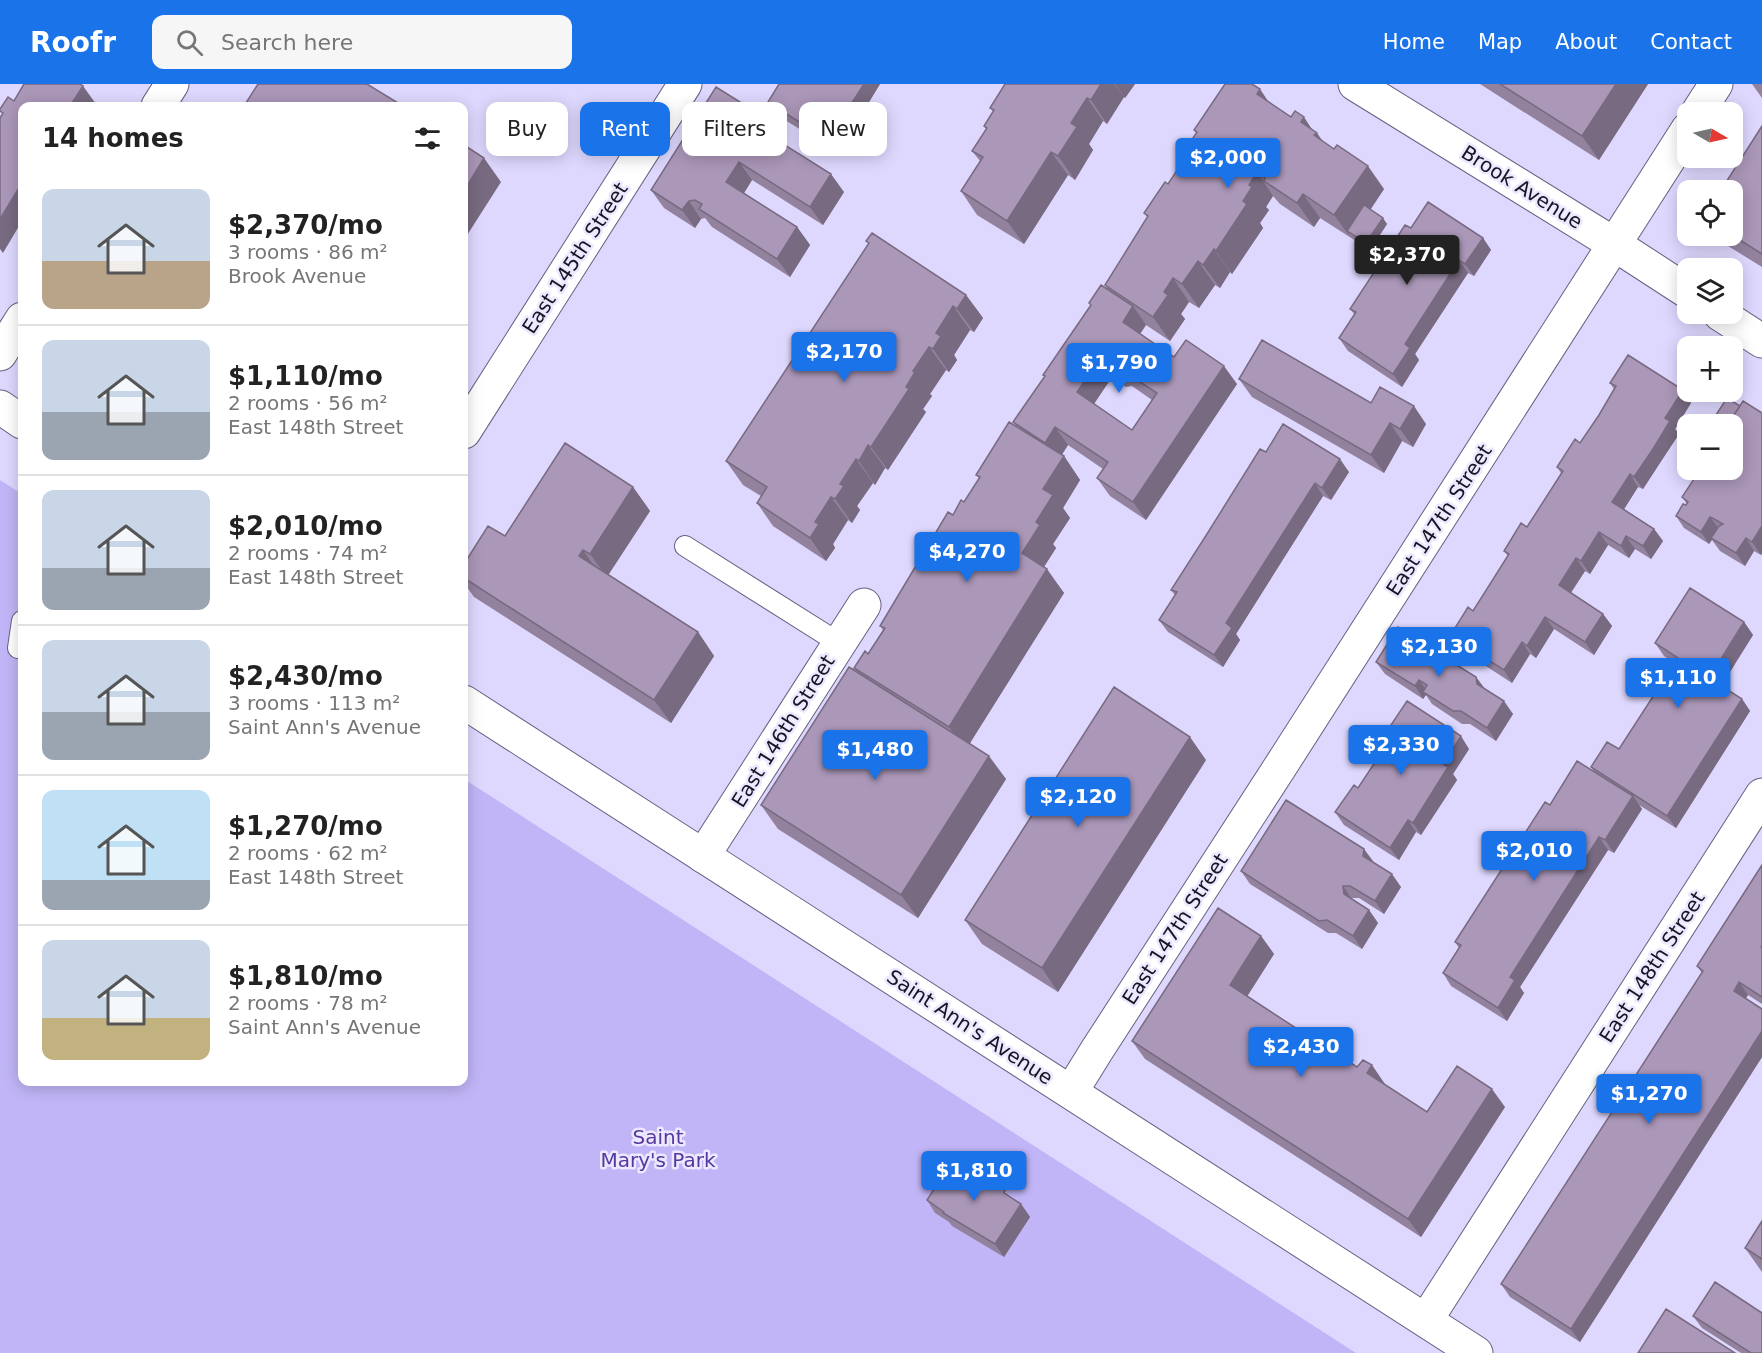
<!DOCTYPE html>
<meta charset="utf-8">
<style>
:root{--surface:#fff;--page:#f6f6f6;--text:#222;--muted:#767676;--line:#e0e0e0;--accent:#1a73e8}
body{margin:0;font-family:"DejaVu Sans",sans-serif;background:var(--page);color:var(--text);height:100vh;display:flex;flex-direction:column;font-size:22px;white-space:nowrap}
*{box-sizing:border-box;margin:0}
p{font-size:20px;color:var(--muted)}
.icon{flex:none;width:33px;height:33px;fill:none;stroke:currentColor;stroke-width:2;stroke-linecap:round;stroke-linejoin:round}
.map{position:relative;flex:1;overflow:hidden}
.details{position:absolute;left:18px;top:18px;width:450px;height:984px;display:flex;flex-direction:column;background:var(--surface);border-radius:12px;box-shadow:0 3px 15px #0003}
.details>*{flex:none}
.hud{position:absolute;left:486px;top:18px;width:570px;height:54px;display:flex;gap:12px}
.needle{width:39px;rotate:99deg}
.controls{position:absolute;left:1677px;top:18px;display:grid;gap:12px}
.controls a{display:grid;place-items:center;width:66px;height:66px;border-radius:12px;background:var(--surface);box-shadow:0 3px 15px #0003;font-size:30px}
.price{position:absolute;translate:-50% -51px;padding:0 14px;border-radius:6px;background:var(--accent);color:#fff;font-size:20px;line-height:39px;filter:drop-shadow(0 2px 3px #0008)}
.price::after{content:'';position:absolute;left:50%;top:36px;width:18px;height:14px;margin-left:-9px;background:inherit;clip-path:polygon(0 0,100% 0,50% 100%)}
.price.current{background:#222;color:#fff}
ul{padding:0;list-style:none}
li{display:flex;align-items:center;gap:18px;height:150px;padding:0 24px}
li+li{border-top:2px solid var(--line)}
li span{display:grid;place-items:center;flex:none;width:168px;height:120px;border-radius:12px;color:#555}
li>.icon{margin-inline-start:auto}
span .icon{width:72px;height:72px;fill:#fffc;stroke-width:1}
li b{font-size:26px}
h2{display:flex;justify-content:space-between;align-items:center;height:72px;padding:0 24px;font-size:26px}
.chip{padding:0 21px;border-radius:12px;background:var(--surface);box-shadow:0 3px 15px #0003;font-size:21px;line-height:54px}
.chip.current{background:var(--accent);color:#fff}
header{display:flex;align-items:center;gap:36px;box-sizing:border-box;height:84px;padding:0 30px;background:var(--accent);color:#fff}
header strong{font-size:28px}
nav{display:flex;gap:33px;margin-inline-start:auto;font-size:21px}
.search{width:420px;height:54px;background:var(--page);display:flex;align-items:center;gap:15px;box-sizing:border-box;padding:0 21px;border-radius:12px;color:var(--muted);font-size:22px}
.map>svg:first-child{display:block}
</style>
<header>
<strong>Roofr</strong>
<div class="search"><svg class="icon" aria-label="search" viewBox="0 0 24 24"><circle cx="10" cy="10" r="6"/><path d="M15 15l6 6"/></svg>Search here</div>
<nav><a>Home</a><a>Map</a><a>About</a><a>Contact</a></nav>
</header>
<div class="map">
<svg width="1762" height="1269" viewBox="0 0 1762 1269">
<rect width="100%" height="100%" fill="#ded8fe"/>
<path fill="#c1b5f7" d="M0,396L22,410V998H464V695L1356,1269H0Z"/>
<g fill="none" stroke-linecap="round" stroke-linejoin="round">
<g stroke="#666081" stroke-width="22">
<path id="service" d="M685,462L839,559
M18,564L22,537"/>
</g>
<g stroke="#666081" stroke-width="35">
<path id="minor" d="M1355,0L1614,160L1688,208
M158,22L172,0
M1698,28L1716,0
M1720,230L1762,257
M0,270L22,235
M464,348L685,0
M703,772L864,521
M1071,1008L1097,966L1280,683L1688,45
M1426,1236L1762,711"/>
</g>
<g stroke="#666081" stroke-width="35">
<path id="tertiary" d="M0,323L22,338
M464,618L1476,1269"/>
</g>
<use href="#service" stroke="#fff" stroke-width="20"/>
<use href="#minor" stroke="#fff" stroke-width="33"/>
<use href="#tertiary" stroke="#fff" stroke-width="33"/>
</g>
<path fill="#93829e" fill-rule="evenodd" d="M880,0L855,41L848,37L830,64L777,31L768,18Z
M1005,0H1135L1125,14L1124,13L1107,40L1103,37L1089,60L1093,66L1075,96L1068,91L1024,160L977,131L961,107L980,77L972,67L986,45L984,42L993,27L990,24Z
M1480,0H1648L1599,76Z
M1752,0H1762V14Z
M1269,18L1312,46L1322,57L1384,105L1371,125L1387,140L1370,166L1320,134L1314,143L1280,120L1273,112L1266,123L1269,126L1260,139L1263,144L1232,190L1230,188L1220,204L1215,201L1199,224L1189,218L1181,230L1185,235L1170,257L1146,241L1140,250L1174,273L1237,300L1146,436L1110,412L1097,394L1103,385L1068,361L1062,371L1064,372L1080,396L1063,424L1070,434L1053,460L1056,464L1044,483L1064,509L970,659L1006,695L918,834L778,745L761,721L857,588L854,584L868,570L883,546L880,542L953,431L964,418L979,394L976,391L1016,342L1013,338L1045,293L1043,291L1091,221L1089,219L1108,206L1105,201L1148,134L1144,129L1168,100L1183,78L1180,74L1196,49L1194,46ZM1112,293L1126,303L1132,302L1152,316L1132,346L1094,320Z
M748,23L760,41L759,44L844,108L823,141L752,96L744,109L797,143L810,161L790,193L712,143L705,134L701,135L695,144L664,124L651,106Z
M1762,42V183L1720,157L1717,152H1732Z
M1411,144L1483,154L1491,166L1474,192L1468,189L1415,270L1419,276L1402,303L1348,267L1339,254L1355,231L1350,225Z
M866,157L966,211L983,234L974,248L970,246L954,271L957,276L949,288L946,286L930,310L932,312L923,325L926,328L888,386L885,384L875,401L873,399L857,422L860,426L852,439L848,436L833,460L835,464L826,477L773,442L757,419L761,412L743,401L726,377L869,160Z
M1239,295L1371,319L1426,340L1413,363L1402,357L1384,389L1252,313Z
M1610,299L1683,306L1691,319L1675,345L1679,350L1661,377L1643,405L1638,403L1624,425L1654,445L1663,457L1651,475L1635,465L1629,474L1608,461L1590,490L1585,487L1571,509L1603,530L1612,542L1594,571L1554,545L1536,574L1530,570L1512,599L1458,564L1450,552L1473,527L1508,472L1504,467L1527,443L1561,389L1557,383L1580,359L1599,331L1614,305Z
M1740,322L1762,329V469L1761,471L1754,467L1745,482L1720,467L1712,456L1709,460L1684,444L1676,432L1687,420L1682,413L1732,386Z
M1266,368L1349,388L1331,416L1323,412L1236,550L1240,556L1223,583L1168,548L1159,536L1175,511L1171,506Z
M633,403L650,427L608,491L698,548L714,572L671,639L474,513L464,499V480L505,452Z
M1744,538L1753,551L1721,602L1742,615L1750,627L1676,744L1639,721L1642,725L1614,769L1608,766L1520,903L1524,909L1507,937L1451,902L1443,889L1459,864L1455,858L1550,721L1594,688L1591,683L1619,665L1674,579L1664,572L1655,559Z
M1437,568L1443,576L1476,593L1485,605L1513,630L1496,657L1470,640H1462L1432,620L1426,611L1423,615L1385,590L1376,578Z
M1389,644L1469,665L1453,690L1457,696L1421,751L1416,748L1399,776L1344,741L1335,728L1358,704L1393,650Z
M1206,676L1058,908L982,860L965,836Z
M1364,765L1372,778L1401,803L1384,830L1359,814H1351L1369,826L1378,839L1362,865L1336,849H1328L1250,800L1241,787Z
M1762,781V920L1748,911L1746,914L1762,925V973L1580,1258L1510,1213L1501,1200L1702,889L1697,882Z
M1261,852L1274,870L1247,912L1427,1028L1505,1023L1421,1153L1145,975L1132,957Z
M1010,1113L1021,1120L1030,1133L1004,1173L952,1142L949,1138L935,1129L927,1116Z
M1762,1137V1188L1745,1164Z
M1693,1232L1762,1269H1741L1702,1244Z"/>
<path fill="#786a81" d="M864,0H880L855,41L846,28Z
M1101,0H1114L1124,13L1107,40L1091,16Z
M1115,0H1135L1125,14Z
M1616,0H1648L1599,76L1582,52Z
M83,2L96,20L94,22H70Z
M1260,5L1276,29L1257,10Z
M1087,14L1103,37L1089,60L1093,66L1075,96L1058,72L1071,39Z
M748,23L760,41L754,52L742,38L741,34Z
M839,24L848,37L830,64L821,52Z
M1304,33L1315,50L1317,49L1333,72L1301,38Z
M1051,68L1068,91L1024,160L1007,137Z
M484,74L501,98L464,156V107Z
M739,78L752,96L739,117L726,98Z
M1368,82L1384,105L1353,151L1347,147L1351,154L1334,131Z
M1257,88L1273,112L1266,123L1269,126L1260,139L1263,144L1232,190L1216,167L1243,117L1249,101Z
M831,90L844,108L823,141L810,123Z
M22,99V137L3,169L0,165V135Z
M1303,110L1320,134L1314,143L1297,119Z
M689,117L701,135L695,144L682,126Z
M1383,134L1387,140L1370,166L1366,159Z
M797,143L810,161L790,193L777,175Z
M1483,154L1491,166L1474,192L1465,180Z
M1214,165L1230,188L1220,204L1203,181Z
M1459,176L1468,189L1415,270L1419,276L1402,303L1393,290L1405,260Z
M1198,177L1215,201L1199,224L1182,200Z
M1173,194L1189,218L1181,230L1185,235L1170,257L1153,233L1164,208Z
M966,211L983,234L974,248L957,225Z
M953,222L970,246L954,271L957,276L949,288L933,265L936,249Z
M1133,222L1146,241L1135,257L1123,238Z
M929,263L946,286L930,310L932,312L923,325L926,328L888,386L871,363L906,303L913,287Z
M1099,275L1112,293L1089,327L1077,308Z
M1224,282L1237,300L1146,436L1133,418Z
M1683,306L1691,319L1675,345L1679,350L1643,405L1634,393L1665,334Z
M1414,322L1426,340L1413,363L1400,345Z
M1390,339L1402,357L1384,389L1371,371Z
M1055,343L1068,361L1057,377L1045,359Z
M868,361L885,384L875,401L859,377Z
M1064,372L1080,396L1063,424L1070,434L1053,460L1056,464L1038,492L1022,469L1036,438L1043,405Z
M856,375L873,399L857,422L860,426L852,439L835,415L840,400Z
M1340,375L1349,388L1331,416L1322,404Z
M1630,390L1638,403L1621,430L1612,418Z
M1315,399L1323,412L1236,550L1240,556L1223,583L1214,571L1226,539Z
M633,403L650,427L607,493L590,470Z
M831,413L848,436L833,460L835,464L826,477L810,454L815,438Z
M1710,433L1719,445L1709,460L1701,448Z
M1762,442V469L1761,471L1752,458Z
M1654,445L1663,457L1651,475L1643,462Z
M1599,448L1608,461L1590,490L1581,477Z
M1626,452L1635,465L1629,474L1621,462Z
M1746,454L1754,467L1745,482L1736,469Z
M583,466L599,489L579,472Z
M1576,474L1585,487L1567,514L1559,501Z
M1047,485L1064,509L965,667L949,643Z
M1603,530L1612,542L1594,571L1585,558Z
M1545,533L1554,545L1536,574L1527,562Z
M1744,538L1753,551L1718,607L1709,594Z
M698,548L714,572L671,639L654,616Z
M1522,558L1530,570L1512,599L1504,586Z
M1437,568L1446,580L1441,588L1432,576Z
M1476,593L1485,605L1477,600Z
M1419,596L1428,608H1423L1426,611L1423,615L1415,602Z
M1742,615L1750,627L1676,744L1667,732Z
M1504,617L1513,630L1496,657L1487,644Z
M1461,652L1469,665L1453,690L1457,696L1421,751L1413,739L1443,680Z
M1190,653L1206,676L1058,908L1042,884Z
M989,672L1006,695L918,834L901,811Z
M1633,712L1642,725L1614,769L1605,756Z
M1408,736L1416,748L1399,776L1390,764Z
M1599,753L1608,766L1520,903L1524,909L1507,937L1498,924L1510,893Z
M1364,765L1373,777L1371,784L1363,772Z
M1392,790L1401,803L1384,830L1375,817Z
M1343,802L1351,814L1344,810Z
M1369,826L1378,839L1362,865L1353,852Z
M1261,852L1274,870L1243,919L1230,901Z
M1739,898L1748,911L1743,919L1734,907Z
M1762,947V973L1580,1258L1571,1245Z
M1323,950L1336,969L1331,976L1318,958Z
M1372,981L1385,1000L1380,1008L1367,989Z
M1492,1005L1505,1023L1421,1153L1408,1135Z
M1021,1120L1030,1133L1004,1173L995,1160Z"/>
<path fill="#ab97b8" stroke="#786a81" stroke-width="1.5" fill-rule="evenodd" d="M24,0H80L83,2L70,22H22V99L0,135V34L3,29L0,27V25L8,13L14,17Z
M258,0H367L403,22H244Z
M779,0H864L846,28L839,24L821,52L768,18Z
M1005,0H1101L1091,16L1087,14L1071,39L1077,43L1058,72L1051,68L1007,137L961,107L983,73L972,67L987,44L984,42L994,26L990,24Z
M1225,0H1252L1260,5L1257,10L1291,33L1295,27L1304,33L1301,38L1317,49L1314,51L1334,65L1337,61L1368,82L1334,131L1303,110L1297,119L1264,97L1265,94L1257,88L1249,101L1252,103L1243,117L1247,120L1216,167L1214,165L1203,181L1198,177L1182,200L1173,194L1164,208L1168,211L1153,233L1105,201L1148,132L1144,129L1165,98L1168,100L1184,76L1180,74L1197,48L1194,46Z
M1500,0H1616L1582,52Z
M716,3L748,23L741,34L742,38L751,44L753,41L831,90L810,123L739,78L726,98L797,143L777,175L699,125L702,120L695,116L689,117L682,126L651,106Z
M1762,42V170L1732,151V106H1721Z
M464,61L484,74L464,107Z
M1428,118L1483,154L1465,180L1459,176L1405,260L1410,264L1393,290L1339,254L1356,228L1350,225L1405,141L1411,144Z
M1364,121L1383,134L1366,159L1347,147Z
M872,149L966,211L957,225L953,222L936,249L941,252L933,265L929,263L913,287L915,288L906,303L909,305L871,363L868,361L859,377L856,375L840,400L844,402L835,415L831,413L815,438L819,440L810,454L757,419L767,403L726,377L869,159L866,157Z
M1101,201L1133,222L1123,238L1174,273L1186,256L1224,282L1133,418L1097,394L1108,378L1055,343L1045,359L1013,338L1045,292L1043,291L1091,221L1089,219ZM1099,275L1113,284H1119L1157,309L1132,346L1077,308Z
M1262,256L1371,319L1380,303L1414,322L1400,345L1390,339L1371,371L1239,295Z
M1628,271L1683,306L1665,334L1670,337L1653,365L1634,393L1630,390L1612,418L1654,445L1643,462L1626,452L1621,462L1599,448L1581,477L1576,474L1559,501L1603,530L1585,558L1545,533L1527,562L1522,558L1504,586L1450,552L1468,523L1473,527L1509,470L1504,467L1521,439L1527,443L1563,387L1557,383L1575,355L1580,359L1599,331L1616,302L1610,299Z
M1727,314L1740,322L1728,340H1710Z
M1743,317L1762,329V442L1752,458L1746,454L1736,469L1711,454L1719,442L1723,440L1716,436L1710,433L1701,448L1676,432L1683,420L1686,421L1688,418L1682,413L1700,386H1732V340H1728Z
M1009,338L1064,372L1043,405L1053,411L1036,438L1040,441L1022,469L1047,485L949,643L854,584L865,567L868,570L885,544L880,542L948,428L953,431L961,416L964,418L980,393L976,391Z
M1283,340L1340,375L1322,404L1315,399L1226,539L1232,544L1214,571L1159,536L1177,508L1171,506L1207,450L1260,365L1266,368Z
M565,359L633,403L590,470L583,466L579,472L698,548L654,616L464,494V480L488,442L505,452Z
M1690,504L1744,538L1709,594L1742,615L1667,732L1591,683L1607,658L1619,665L1678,574L1655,559Z
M1398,543L1437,568L1432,576L1439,581L1444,573L1476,593L1477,600L1504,617L1487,644L1461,627H1453L1423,608L1427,601L1419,596L1415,602L1376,578Z
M849,583L989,672L901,811L761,721Z
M1114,603L1190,653L1042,884L965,836Z
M1407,617L1461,652L1443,680L1448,683L1413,739L1408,736L1390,764L1335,728L1354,701L1358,704L1395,648L1389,644Z
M1577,677L1633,712L1605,756L1599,753L1510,893L1515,896L1498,924L1443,889L1461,861L1455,858L1545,718L1550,721Z
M1286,716L1364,765L1363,772L1392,790L1375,817L1350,802H1343L1344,810L1369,826L1353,852L1327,836L1319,837L1241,787Z
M1762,781V861L1761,863L1762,864V913L1739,898L1734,907L1762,925V947L1571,1245L1501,1200L1703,887L1697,882Z
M1218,824L1261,852L1230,901L1311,954L1316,946L1323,950L1318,958L1357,983L1363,976L1372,981L1367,989L1427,1028L1457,982L1492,1005L1408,1135L1132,957Z
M953,1076L970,1087L972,1085L1005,1106L1004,1109L1021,1120L995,1160L943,1129L944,1128L927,1116Z
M1762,1137V1175L1745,1164Z
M1715,1198L1762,1229V1269H1751L1693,1232Z
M1666,1225L1735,1269H1638Z"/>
<g text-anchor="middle" stroke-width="5" stroke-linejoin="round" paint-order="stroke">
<g font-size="20" fill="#161421" stroke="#ebe8ff">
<text transform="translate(1522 103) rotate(32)" y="7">Brook Avenue</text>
<text transform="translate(575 174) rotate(-57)" y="7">East 145th Street</text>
<text transform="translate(1439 436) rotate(-57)" y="7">East 147th Street</text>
<text transform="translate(783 647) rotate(-58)" y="7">East 146th Street</text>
<text transform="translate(1175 845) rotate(-57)" y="7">East 147th Street</text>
<text transform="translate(1652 883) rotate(-57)" y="7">East 148th Street</text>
<text transform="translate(970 943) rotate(33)" y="7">Saint Ann's Avenue</text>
</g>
<g font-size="20" fill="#57389e" stroke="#ebe8ff">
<text x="658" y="1060">Saint<tspan x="658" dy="23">Mary's Park</tspan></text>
</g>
</g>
</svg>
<div class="controls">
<a><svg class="needle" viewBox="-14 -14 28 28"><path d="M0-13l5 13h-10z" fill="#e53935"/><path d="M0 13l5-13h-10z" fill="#767676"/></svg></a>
<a><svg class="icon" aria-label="locate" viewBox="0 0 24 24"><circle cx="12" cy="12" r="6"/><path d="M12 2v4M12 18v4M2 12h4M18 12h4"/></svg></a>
<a><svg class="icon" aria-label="layers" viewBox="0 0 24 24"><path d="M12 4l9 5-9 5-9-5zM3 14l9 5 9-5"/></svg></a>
<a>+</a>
<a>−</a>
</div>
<b class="price" style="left:1228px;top:105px">$2,000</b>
<b class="price current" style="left:1407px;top:202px">$2,370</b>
<b class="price" style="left:844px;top:299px">$2,170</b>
<b class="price" style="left:1119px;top:310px">$1,790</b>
<b class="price" style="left:967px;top:499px">$4,270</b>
<b class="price" style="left:1439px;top:594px">$2,130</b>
<b class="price" style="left:1678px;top:625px">$1,110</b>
<b class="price" style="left:1401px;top:692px">$2,330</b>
<b class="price" style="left:875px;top:697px">$1,480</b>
<b class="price" style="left:1078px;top:744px">$2,120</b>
<b class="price" style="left:1534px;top:798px">$2,010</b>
<b class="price" style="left:1301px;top:994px">$2,430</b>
<b class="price" style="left:1649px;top:1041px">$1,270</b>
<b class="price" style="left:974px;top:1118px">$1,810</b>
<div class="hud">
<a class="chip">Buy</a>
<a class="chip current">Rent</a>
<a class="chip">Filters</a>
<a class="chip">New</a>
</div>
<section class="details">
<h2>14 homes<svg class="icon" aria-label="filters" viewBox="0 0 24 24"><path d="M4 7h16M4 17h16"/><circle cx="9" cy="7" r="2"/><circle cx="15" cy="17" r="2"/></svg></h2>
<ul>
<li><span style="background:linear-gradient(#c9d6e8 60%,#b9a48a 0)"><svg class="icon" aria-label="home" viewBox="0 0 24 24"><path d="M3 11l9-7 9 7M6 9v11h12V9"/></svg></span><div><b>$2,370/mo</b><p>3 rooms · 86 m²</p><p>Brook Avenue</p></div></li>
<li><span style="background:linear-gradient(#c9d6e8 60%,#9aa5b1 0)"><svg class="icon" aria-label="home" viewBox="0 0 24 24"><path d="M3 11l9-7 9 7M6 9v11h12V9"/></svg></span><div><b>$1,110/mo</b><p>2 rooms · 56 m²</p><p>East 148th Street</p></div></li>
<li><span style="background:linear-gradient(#c9d6e8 65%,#9aa5b1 0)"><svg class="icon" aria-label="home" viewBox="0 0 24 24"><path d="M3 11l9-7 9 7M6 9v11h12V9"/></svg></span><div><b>$2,010/mo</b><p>2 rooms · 74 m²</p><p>East 148th Street</p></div></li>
<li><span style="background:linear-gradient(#c9d6e8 60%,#9aa5b1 0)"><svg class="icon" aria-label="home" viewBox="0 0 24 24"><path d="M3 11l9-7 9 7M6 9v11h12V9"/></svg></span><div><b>$2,430/mo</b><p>3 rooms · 113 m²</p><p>Saint Ann's Avenue</p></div></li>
<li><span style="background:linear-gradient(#bfe0f5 75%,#9aa5b1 0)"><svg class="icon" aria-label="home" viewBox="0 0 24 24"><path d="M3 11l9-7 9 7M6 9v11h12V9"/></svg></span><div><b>$1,270/mo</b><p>2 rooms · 62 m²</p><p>East 148th Street</p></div></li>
<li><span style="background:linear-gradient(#c9d6e8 65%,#c2b280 0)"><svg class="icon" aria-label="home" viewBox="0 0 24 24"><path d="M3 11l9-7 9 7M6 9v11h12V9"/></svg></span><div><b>$1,810/mo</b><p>2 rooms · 78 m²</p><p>Saint Ann's Avenue</p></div></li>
</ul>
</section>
</div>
